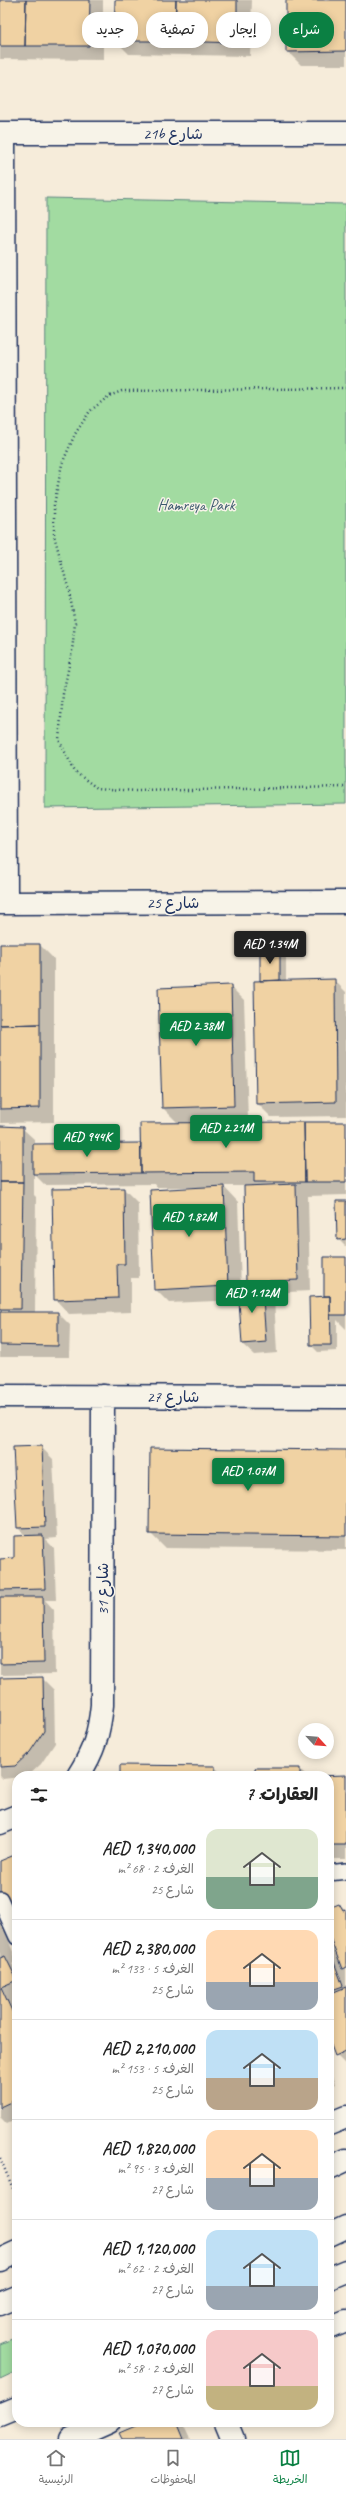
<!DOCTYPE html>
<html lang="ar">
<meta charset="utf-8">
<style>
:root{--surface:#fff;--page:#f6f6f6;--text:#222;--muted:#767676;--line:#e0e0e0;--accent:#0b8043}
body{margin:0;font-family:Caveat,"Playpen Sans Arabic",sans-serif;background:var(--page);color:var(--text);direction:rtl;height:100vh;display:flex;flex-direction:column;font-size:15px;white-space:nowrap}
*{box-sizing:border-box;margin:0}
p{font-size:13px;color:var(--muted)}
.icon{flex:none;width:22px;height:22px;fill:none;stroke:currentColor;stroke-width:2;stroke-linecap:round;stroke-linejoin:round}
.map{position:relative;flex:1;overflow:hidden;direction:ltr}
.details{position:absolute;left:12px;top:1771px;width:322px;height:656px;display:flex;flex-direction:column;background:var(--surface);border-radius:16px;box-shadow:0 2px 10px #0003;direction:rtl}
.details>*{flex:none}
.hud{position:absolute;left:12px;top:12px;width:322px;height:36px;direction:rtl;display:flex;gap:8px}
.needle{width:26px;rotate:116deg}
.tools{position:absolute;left:298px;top:1723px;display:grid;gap:8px}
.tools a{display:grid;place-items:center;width:36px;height:36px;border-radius:50%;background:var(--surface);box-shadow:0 2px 10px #0003;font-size:20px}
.price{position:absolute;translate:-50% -34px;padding:0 9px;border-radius:4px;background:var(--accent);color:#fff;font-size:13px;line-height:26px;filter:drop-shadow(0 1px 2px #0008)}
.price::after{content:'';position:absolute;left:50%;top:24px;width:12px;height:9px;margin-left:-6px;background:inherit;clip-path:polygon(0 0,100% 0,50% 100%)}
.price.current{background:#222;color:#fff}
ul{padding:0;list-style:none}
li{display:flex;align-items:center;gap:12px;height:100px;padding:0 16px}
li+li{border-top:1px solid var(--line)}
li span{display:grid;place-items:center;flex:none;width:112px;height:80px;border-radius:12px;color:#555}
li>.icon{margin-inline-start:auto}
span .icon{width:48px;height:48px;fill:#fffc;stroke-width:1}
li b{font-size:17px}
h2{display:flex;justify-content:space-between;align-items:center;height:48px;padding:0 16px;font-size:17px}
.tag{padding:0 14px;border-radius:16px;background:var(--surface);box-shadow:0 2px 10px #0003;font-size:14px;line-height:36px}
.tag.current{background:var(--accent);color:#fff}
.menu{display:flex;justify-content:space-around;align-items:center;height:56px;border-top:1px solid var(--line);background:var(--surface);font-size:11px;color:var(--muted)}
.menu a{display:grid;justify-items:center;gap:2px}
.menu .current{color:var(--accent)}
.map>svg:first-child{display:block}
</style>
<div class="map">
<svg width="346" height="2439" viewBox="0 0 346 2439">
<rect width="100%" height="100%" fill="#f6ecda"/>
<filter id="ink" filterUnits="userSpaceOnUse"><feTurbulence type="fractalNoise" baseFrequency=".025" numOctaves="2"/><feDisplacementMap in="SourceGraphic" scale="8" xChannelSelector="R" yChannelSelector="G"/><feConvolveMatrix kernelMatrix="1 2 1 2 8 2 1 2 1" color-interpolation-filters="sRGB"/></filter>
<g filter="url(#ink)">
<path fill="#a2dba1" stroke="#5e8580" d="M46,198L346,204V804L45,808Z
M17,2337V2371L0,2379V2344Z"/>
<path fill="#0003" fill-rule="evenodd" d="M0,0H103V60L0,59Z
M116,0H252L250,56L129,54L115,40Z
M287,0H346V65H301L287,51Z
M0,945H40L54,959V1122L0,1123Z
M279,951L286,958V981L334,980L346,992V1116L271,1117L257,1103L261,982Z
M230,986L244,1000L248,1119L187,1122V1124L346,1122V1195L308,1196L310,1291L268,1293L274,1298L277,1353L254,1355L242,1344L240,1300L169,1303L155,1289L201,1187H156L154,1184L45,1185L34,1174V1195L36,1197L35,1313H58L70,1325L69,1357H0V1127L22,1128L34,1139V1145L142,1144L179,1124L163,1108ZM223,1186H245L247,1281L253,1287L241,1288L238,1202Z
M124,1189L138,1203L139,1278H131V1312L69,1314L55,1299Z
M346,1202V1247L338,1239Z
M346,1258V1329L337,1320V1351L318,1352L311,1345L327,1297L325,1296Z
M41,1447L53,1459L57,1538L45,1539L54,1548L56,1600H45L54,1610L55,1674L0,1675V1560L15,1559L27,1537L18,1528Z
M346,1451V1550L165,1548L150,1533Z
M42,1678L54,1690L55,1743L41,1764L28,1776L3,1779L0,1776V1679Z
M215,1767L224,1776H121Z
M300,1769L307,1776H256Z
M329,1776H346V1859H332L329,1856Z
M339,1905L346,1911V2065L336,2055L329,2038V1909Z
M0,1919L17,1962L12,1964L17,1969V2000L15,2001L17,2006V2119L7,2124L0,2117Z
M329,2070L335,2084L329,2087Z
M147,2422H182L190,2439H123Z"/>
<path fill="#f0d2a3" stroke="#1b2f5e" d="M0,0H26L25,46H0Z
M26,0H90L89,46H25Z
M115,0H176L175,41H114Z
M176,0H237V43L175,41Z
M286,0H346V51L286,52Z
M0,944H40V1024L0,1025Z
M260,950H280V980L260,981Z
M335,979L336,1102L256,1104L254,981Z
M231,985L234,1106L162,1108L158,988Z
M40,1024V1108L0,1109V1025Z
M304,1122H346V1182H305Z
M304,1122L305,1182H254V1172L141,1173L140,1123Z
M0,1126L23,1127V1182H0Z
M141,1143V1173L33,1174V1144Z
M0,1182H23L21,1309H0Z
M296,1184L298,1280L246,1282L244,1186Z
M224,1186L228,1286L154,1290L150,1190Z
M124,1188L125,1264H117L118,1298L54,1300L52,1189Z
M336,1201H346V1239L337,1240Z
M324,1257H346V1315H330V1296H324Z
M262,1285L266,1342L242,1344L238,1287Z
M330,1296L331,1345H310L309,1297Z
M0,1312H58V1346L0,1345Z
M42,1446L45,1527L17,1528L13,1447Z
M150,1448L346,1450V1536L149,1534Z
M43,1535L45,1589L0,1590V1559L14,1558V1536Z
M0,1597H43L44,1663L0,1664Z
M43,1677L44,1731L30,1752L15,1766L0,1767V1678Z
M120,1765L215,1766V1776H120Z
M255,1768H300V1776H255Z
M346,1775V1845H329V1776H316Z
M17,1854V1932L0,1892V1861Z
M339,1904L343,1911L346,1910V1967L342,1969L329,1935V1908Z
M329,1949L343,1986L329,1991Z
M5,1956L17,1980L1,1987L17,2022V2099L0,2107V1958Z
M346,1987V2051L335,2056L329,2040V1994Z
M145,2422H177L184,2439H122L119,2433Z"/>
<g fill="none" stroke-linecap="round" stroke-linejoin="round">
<g stroke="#1b2f5e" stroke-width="18">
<path id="lane" d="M329,1873L346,1871
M0,1899L17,1937"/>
</g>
<g stroke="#1b2f5e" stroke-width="25">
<path id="street" d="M0,133H346
M4,133L6,903
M0,903L346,902
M0,1396L346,1397
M78,1776C94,1751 99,1734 102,1705L103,1396
M0,1823L17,1816
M329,2124L346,2117
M0,2260L17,2252
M329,2328L346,2321
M226,2422L233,2439
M71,2439L109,2422"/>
</g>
<g stroke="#1b2f5e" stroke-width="25">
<path id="secondary" d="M329,2168L346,2160
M329,2235L346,2227
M329,2278L346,2271
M0,2304L17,2297
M0,2415L17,2408"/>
</g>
<path stroke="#1b2f5e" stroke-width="2.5" stroke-dasharray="1 3" stroke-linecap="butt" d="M346,388L122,391L109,396L90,411L75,434L62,464L54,505V535L69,591L75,623L72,651L63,694L59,740L75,772L97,788L136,791L346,787
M0,2158L17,2198"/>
<use href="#lane" stroke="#f7f3e8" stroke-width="15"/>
<use href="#street" stroke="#f7f3e8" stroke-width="22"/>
<use href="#secondary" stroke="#f7f3e8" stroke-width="22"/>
</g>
</g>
<g text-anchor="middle" stroke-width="3" stroke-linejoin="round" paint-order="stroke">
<g font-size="16" fill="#1b2f5e" stroke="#f7f3e8">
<text x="173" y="139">21b شارع</text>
<text x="173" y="908">شارع 25</text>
<text x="173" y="1402">شارع 27</text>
<text transform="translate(102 1589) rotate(-90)" y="6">شارع 31</text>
</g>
<g font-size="16" fill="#3d5a6f" stroke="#f7f3e8">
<text x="196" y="510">Hamreya Park</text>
</g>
</g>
</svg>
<div class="tools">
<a><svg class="needle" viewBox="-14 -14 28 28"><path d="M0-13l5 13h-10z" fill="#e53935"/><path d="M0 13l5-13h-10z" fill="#767676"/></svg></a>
</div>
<b class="price current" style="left:270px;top:965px">AED 1.34M</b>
<b class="price" style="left:196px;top:1047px">AED 2.38M</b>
<b class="price" style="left:226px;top:1149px">AED 2.21M</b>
<b class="price" style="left:87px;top:1158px">AED 944K</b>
<b class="price" style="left:189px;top:1238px">AED 1.82M</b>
<b class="price" style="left:252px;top:1314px">AED 1.12M</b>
<b class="price" style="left:248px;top:1492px">AED 1.07M</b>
<div class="hud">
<a class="tag current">شراء</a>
<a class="tag">إيجار</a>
<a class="tag">تصفية</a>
<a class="tag">جديد</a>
</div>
<section class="details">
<h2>العقارات: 7<svg class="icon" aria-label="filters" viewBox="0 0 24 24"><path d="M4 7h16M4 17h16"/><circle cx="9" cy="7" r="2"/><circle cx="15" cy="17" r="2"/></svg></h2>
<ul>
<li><span style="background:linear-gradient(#dfe7d0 60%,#7fa58c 0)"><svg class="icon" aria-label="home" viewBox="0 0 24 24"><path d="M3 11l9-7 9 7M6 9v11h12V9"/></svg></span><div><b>AED 1,340,000</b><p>الغرف: 2 · 68 m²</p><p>شارع 25</p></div></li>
<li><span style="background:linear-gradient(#ffd9b3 65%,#9aa5b1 0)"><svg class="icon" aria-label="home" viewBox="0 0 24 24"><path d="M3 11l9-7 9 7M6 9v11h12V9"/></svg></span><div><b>AED 2,380,000</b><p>الغرف: 5 · 133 m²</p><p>شارع 25</p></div></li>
<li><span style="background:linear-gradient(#bfe0f5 60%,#b9a48a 0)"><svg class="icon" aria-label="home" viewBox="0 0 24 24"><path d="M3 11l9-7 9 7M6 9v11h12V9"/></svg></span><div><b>AED 2,210,000</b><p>الغرف: 5 · 153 m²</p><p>شارع 25</p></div></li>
<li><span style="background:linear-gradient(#ffd9b3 60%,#9aa5b1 0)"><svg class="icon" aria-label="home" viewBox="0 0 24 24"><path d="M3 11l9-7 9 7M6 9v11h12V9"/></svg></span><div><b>AED 1,820,000</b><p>الغرف: 3 · 95 m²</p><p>شارع 27</p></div></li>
<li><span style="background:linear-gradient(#bfe0f5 70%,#9aa5b1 0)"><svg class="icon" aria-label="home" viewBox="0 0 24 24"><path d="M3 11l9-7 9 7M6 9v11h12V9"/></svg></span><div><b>AED 1,120,000</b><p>الغرف: 2 · 62 m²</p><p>شارع 27</p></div></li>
<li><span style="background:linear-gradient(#f6c9c9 70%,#c2b280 0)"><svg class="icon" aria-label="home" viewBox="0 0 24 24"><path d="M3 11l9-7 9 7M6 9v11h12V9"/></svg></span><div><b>AED 1,070,000</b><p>الغرف: 2 · 58 m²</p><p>شارع 27</p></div></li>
</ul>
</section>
</div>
<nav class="menu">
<a class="current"><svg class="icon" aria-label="map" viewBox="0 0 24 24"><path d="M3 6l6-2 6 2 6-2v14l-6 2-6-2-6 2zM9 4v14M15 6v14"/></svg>الخريطة</a>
<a><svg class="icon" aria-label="saved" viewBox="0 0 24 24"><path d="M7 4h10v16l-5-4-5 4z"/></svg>المحفوظات</a>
<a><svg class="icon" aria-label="home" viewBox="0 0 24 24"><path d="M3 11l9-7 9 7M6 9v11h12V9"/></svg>الرئيسية</a>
</nav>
